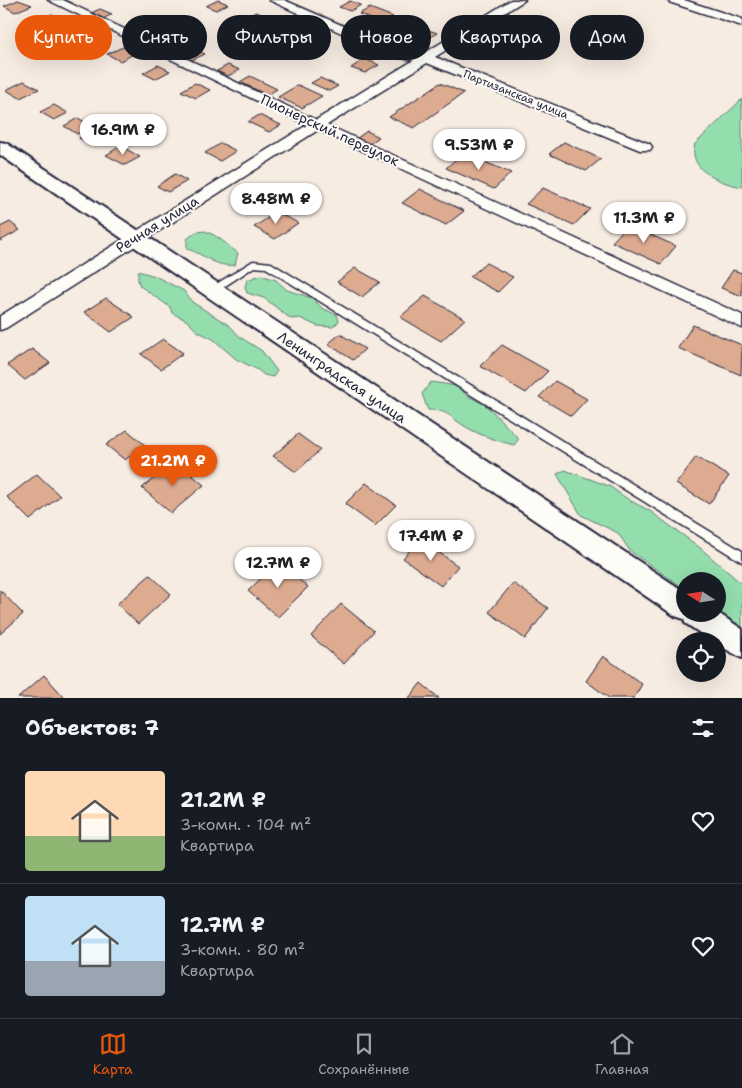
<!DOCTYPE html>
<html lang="ru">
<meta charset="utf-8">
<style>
:root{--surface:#171b24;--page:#242831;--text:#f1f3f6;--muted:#9ea1a6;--line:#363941;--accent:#ea580c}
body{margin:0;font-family:"Shantell Sans",sans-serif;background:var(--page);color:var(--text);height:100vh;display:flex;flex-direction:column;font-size:19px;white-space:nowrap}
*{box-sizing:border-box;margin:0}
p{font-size:16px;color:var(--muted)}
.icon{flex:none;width:28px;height:28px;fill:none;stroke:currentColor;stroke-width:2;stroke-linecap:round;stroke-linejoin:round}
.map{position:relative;height:698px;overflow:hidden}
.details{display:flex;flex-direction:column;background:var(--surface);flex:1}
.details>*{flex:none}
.hud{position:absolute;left:15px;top:15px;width:712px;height:45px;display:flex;gap:10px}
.needle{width:32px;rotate:282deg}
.tools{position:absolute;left:676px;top:572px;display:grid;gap:10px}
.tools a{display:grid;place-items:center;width:50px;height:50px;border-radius:50%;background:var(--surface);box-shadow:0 5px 20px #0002;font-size:25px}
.price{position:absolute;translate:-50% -42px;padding:0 11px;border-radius:18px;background:#fff;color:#222;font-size:16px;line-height:32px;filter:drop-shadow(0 1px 2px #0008)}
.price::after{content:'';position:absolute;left:50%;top:30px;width:15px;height:11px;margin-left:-8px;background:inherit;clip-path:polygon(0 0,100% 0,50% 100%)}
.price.on{background:var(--accent);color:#fff}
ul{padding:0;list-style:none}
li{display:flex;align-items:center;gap:15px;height:125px;padding:0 25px}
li+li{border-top:1px solid var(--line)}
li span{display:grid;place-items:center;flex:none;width:140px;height:100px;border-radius:5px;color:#555}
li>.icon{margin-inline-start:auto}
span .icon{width:60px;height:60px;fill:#fffc;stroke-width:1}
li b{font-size:21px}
h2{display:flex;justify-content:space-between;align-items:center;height:60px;padding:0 25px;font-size:21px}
.tag{padding:0 18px;border-radius:22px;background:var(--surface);box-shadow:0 5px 20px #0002;font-size:18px;line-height:45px}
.tag.on{background:var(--accent);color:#fff}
.menu{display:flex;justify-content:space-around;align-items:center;height:70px;border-top:1px solid var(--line);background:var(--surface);font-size:14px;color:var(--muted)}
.menu a{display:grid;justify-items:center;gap:2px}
.menu .on{color:var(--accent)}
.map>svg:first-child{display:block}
</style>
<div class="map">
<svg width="742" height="698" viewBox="0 0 742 698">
<rect width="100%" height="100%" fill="#f7ece2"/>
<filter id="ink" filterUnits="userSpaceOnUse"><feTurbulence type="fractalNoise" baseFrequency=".02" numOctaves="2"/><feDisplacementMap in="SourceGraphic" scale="10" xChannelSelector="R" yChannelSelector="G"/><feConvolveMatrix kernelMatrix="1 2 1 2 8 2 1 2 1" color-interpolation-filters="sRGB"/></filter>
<g filter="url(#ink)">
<path fill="#94deae" stroke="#5b8074" d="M742,99V187C721,183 687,171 695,144Z
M205,231C221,237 225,244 238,253L235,265C215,268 205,254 187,249V239L196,232Z
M138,271L155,276L184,291L192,302L230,326L240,337L262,351L277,371L273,377L264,375L258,370L236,359L213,339L197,331L186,320L172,313L170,307L140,286L138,280Z
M261,275L276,280L287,290L312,298L322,308L337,315L339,321L333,327L317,326L300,318L291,319L264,298L247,293L245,287L247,280Z
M431,382L451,385L460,388L466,395L484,404L492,411L519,439L514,445C498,441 479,435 466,427C449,417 449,410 428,410L422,394Z
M565,470L609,486L629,500L650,511L699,547L742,584V630L718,614V581H685V589L630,551L618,533L581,515L557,474Z"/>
<path fill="#ddab90" stroke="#22223b" d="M18,0L32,5L15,12L4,6Z
M218,0L228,4L216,10L206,6Z
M350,1L361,5L350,11L339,7Z
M370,8L393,17L382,23L359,14Z
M100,9L112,14L103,19L91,13Z
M256,12L269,17L256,24L244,18Z
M52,14L64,20L50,26L38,20Z
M414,25L437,33L425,41L403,32Z
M292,28L305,33L293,40L280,35Z
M83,29L94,34L77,42L66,36Z
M154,29L174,38L160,45L140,35Z
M189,46L205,54L192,60L177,53Z
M123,47L136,53L120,61L107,54Z
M365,59L379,65L365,73L351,68Z
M158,65L170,71L155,79L143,73Z
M228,65L240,70L228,76L217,71Z
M250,76L277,89L267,95L240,82Z
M320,78L338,86L329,91L311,83Z
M24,81L39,89L20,98L6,90Z
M195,83L210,90L196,98L181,91Z
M440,83L464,93L414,128L389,117Z
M298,85L322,96L302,108L278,97Z
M54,105L68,113L54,120L40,112Z
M259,115L281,125L269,132L248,122Z
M78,118L92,126L77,134L64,126Z
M104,124L117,132L93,145L79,138Z
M367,131L379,137L365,147L353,141Z
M564,142L601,159L586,171L549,154Z
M221,143L236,151L220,161L205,153Z
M121,146L140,157L125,165L106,155Z
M463,153L511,173L494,189L446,168Z
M175,174L187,181L168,192L157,186Z
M543,188L590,209L574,225L526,204Z
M420,189L464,211L446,225L402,203Z
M277,212L298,223L275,239L254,227Z
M10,222L20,230L0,241V227Z
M628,225L676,246L661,264L612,242Z
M486,263L513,277L498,292L470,277Z
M355,268L380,282L362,297L337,282Z
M733,270L742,273V296L721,288Z
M425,296L465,319L441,341L400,317Z
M106,298L134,317L111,332L84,312Z
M693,325L742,345L741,375L678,348Z
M340,334L365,349L353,360L328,344Z
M163,339L183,353L161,369L141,354Z
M502,345L548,371L526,393L480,366Z
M32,349L50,363L25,380L7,365Z
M555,381L587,399L571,416L539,397Z
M127,430L145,445L125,460L106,445Z
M298,434L320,450L296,472L273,456Z
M696,457L729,476L709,504L676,484Z
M175,461L204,485L171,513L142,488Z
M37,474L60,496L30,520L7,497Z
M366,483L396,505L375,526L345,504Z
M420,539L458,566L441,586L403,558Z
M278,562L308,587L278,617L248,591Z
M150,575L171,594L138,624L117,604Z
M513,583L548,608L525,639L489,612Z
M0,590L23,614L0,634Z
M341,604L374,631L344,664L311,636Z
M603,656L642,684L634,698H609L586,681Z
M44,675L65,698H18Z
M421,683L439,698H409Z"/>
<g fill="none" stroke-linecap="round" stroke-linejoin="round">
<g stroke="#22223b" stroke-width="3">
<path id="service" d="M253,261L271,263L742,551V562L266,268L254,267L216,292H210L209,290L210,288Z"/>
</g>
<g stroke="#22223b" stroke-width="3">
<path id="minor" d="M48,0H63L316,120L414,60L394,57L269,0H284L401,51L423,54L511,0H525L435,57L650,144L652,147L650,150H640L427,63L327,125L742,315V328L318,130L6,328L0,330V316L307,125Z
M667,0H684L742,19V26L669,2Z"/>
</g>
<g stroke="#22223b" stroke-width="4">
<path id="tertiary" d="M0,142L6,143L685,592V614L718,613L742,629V658L718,645V641H712L685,623L684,619L675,616L0,155Z"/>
</g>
<use href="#service" fill="#fdfcf7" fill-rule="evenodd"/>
<use href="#minor" fill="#fdfcf7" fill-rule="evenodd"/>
<use href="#tertiary" fill="#fdfcf7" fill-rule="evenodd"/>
</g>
</g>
<g text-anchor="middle" stroke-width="4" stroke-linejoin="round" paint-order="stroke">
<g font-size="11" fill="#22223b" stroke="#fdfcf7">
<text transform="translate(516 94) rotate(22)" y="4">Партизанская улица</text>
</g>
<g font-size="14" fill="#22223b" stroke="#fdfcf7">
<text transform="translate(330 130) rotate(25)" y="5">Пионерский переулок</text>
<text transform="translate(157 224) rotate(-32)" y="5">Речная улица</text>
<text transform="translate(342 377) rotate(34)" y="5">Ленинградская улица</text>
</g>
</g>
</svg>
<div class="tools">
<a><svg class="needle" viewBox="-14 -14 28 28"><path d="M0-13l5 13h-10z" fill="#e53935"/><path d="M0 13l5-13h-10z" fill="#9ea1a6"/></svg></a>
<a><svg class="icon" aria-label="locate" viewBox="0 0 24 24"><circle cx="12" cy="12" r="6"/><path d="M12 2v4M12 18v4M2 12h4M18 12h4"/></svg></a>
</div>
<b class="price" style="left:123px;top:156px">16.9M ₽</b>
<b class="price" style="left:479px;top:171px">9.53M ₽</b>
<b class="price" style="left:276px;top:225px">8.48M ₽</b>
<b class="price" style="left:644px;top:244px">11.3M ₽</b>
<b class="price on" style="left:173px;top:487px">21.2M ₽</b>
<b class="price" style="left:431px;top:562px">17.4M ₽</b>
<b class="price" style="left:278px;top:589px">12.7M ₽</b>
<div class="hud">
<a class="tag on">Купить</a>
<a class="tag">Снять</a>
<a class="tag">Фильтры</a>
<a class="tag">Новое</a>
<a class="tag">Квартира</a>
<a class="tag">Дом</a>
</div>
</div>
<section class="details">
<h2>Объектов: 7<svg class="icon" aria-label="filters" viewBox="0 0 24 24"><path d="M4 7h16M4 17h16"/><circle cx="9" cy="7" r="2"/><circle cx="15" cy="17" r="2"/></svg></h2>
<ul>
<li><span style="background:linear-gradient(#ffd9b3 65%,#8fb573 0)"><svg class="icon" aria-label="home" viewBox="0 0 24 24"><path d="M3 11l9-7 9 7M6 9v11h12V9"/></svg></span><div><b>21.2M ₽</b><p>3-комн. · 104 m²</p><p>Квартира</p></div><svg class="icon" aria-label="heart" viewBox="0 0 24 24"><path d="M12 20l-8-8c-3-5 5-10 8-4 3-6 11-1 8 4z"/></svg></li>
<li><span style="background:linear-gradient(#bfe0f5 65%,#9aa5b1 0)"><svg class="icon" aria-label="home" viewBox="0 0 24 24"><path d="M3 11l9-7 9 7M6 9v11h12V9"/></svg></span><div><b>12.7M ₽</b><p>3-комн. · 80 m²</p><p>Квартира</p></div><svg class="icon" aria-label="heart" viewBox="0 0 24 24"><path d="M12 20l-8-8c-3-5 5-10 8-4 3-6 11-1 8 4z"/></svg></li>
</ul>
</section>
<nav class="menu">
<a class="on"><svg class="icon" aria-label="map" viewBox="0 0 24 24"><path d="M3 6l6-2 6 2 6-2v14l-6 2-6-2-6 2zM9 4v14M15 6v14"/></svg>Карта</a>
<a><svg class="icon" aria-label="saved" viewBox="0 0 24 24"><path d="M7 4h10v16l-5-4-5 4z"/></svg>Сохранённые</a>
<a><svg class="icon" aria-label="home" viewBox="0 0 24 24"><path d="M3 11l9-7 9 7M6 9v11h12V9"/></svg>Главная</a>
</nav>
